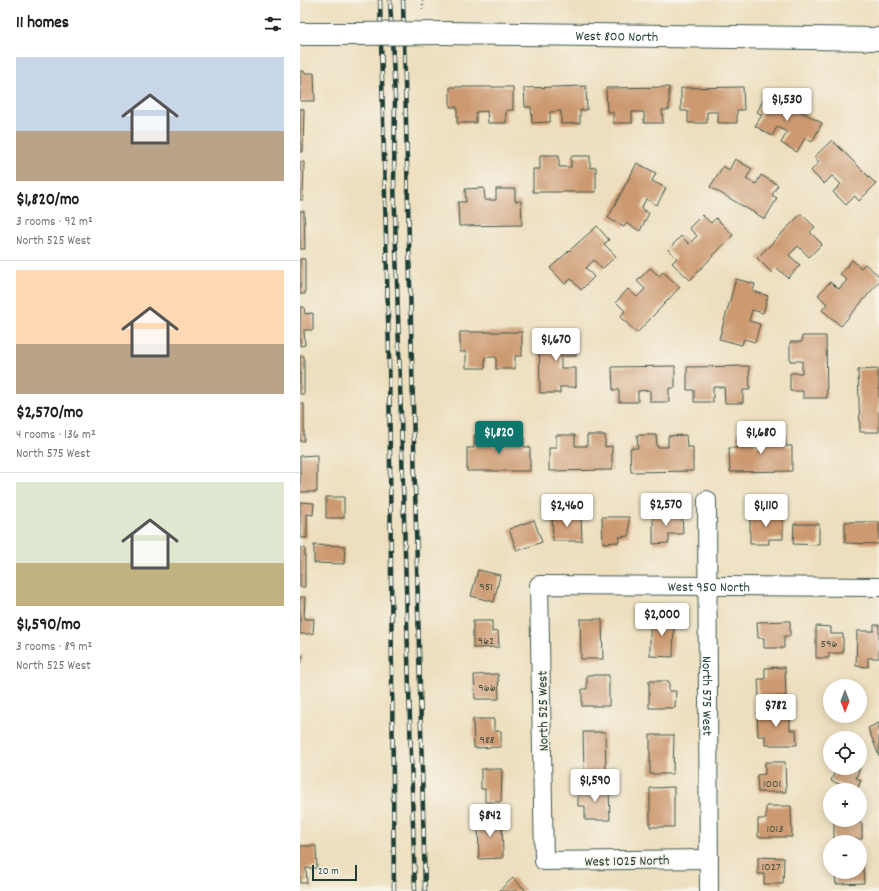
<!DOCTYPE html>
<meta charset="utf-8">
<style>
:root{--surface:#fff;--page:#f6f6f6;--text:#202124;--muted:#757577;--line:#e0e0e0;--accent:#0f766e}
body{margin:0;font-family:Dekko,sans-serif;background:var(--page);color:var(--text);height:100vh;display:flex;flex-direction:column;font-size:15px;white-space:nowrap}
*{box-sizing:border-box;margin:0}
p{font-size:13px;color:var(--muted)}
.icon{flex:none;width:22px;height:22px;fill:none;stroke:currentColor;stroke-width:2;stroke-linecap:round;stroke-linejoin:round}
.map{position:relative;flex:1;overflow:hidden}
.drawer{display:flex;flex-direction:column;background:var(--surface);width:300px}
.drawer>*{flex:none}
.needle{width:26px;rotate:180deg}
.fabs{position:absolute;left:523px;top:679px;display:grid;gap:8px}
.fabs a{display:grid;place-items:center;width:44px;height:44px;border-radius:50%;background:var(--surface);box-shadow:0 2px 10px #0003;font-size:20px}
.scale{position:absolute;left:12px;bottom:10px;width:45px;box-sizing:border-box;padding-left:4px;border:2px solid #1f3d34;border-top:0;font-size:11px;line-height:14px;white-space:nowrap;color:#1f3d34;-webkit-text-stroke:3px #f7f3e8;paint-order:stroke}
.price{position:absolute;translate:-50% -34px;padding:0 9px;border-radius:4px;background:#fff;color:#222;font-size:13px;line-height:26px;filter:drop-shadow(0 1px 2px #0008)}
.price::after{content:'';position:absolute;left:50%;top:24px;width:12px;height:9px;margin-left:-6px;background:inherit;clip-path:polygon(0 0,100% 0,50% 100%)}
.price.active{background:var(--accent);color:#fff}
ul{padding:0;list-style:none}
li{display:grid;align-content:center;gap:8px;height:212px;padding:0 16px}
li+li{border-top:1px solid var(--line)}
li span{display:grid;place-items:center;height:124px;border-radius:0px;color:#555}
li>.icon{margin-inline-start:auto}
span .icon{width:72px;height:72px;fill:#fffc;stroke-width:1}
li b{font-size:17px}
h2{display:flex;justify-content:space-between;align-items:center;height:48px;padding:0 16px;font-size:17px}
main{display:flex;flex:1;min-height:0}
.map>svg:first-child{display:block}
</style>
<main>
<section class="drawer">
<h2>11 homes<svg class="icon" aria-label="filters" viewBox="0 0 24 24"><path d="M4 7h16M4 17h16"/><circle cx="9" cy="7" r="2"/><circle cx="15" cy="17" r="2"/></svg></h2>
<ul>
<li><span style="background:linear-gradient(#c9d6e8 60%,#b9a48a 0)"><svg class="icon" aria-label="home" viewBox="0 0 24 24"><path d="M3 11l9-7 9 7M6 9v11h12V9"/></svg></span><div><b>$1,820/mo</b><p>3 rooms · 92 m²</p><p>North 525 West</p></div></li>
<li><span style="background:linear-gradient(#ffd9b3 60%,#b9a48a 0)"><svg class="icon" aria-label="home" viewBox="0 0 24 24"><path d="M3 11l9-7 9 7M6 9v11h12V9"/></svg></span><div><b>$2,570/mo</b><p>4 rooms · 136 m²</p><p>North 575 West</p></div></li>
<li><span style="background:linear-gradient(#dfe7d0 65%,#c2b280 0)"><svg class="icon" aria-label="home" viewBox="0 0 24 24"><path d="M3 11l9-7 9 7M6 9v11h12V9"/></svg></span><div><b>$1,590/mo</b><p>3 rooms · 89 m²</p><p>North 525 West</p></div></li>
</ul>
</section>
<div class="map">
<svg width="579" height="891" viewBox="0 0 579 891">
<rect width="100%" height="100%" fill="#f7f3e8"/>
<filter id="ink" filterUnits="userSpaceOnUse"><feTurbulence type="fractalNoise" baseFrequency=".025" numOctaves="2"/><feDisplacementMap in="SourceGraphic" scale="8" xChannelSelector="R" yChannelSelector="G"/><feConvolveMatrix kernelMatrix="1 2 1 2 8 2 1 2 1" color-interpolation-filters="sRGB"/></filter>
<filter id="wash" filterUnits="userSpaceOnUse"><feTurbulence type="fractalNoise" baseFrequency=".012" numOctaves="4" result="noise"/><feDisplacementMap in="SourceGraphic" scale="16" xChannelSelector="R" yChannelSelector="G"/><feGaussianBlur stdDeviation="0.9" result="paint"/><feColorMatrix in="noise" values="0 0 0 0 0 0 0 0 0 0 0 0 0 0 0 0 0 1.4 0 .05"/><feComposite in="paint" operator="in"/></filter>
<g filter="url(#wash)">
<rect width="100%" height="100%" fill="#eddfbe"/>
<g id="blocks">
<path fill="#cc9970" d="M0,71H4V73H14L15,101H0Z
M286,86L287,110H280V123L261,124V111L250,112V122L232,123L231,107H225L224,88Z
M150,87H213V110H206V123H188L187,111L176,112V123H157V107H150Z
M369,87V110H362L363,123H344V112H332V123H313V112H307L306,88Z
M443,87L444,110H437V123H418V112H407V123H388V111H381V88Z
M467,93L522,123L512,142L505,138L497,152L481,143L487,132L477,127L472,136L455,126L462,115L457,112Z
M0,109H4L3,152H0Z
M532,140L576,184L559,201L555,196L546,205L533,192L541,184L532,176L524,184L511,171L519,162L514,157Z
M240,155H259V167H271V156H290V168L296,167V192H233V169H240Z
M435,159L452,169L446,179L456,184L461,175L478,185L472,195L477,198L465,219L410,187L423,166L429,170Z
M0,162H4L3,200H0Z
M337,163L356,173L352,181L366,188L357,205L346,199L341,209L349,213L340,231L326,223L324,227L308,218Z
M184,188L185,200H196V189H215V201H221L222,225L159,226L158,202H166L165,189Z
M0,211H4L5,249H0Z
M501,214L515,227L510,232L522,244L509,257L498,246L489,255L500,265L488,278L477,268L472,273L457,258Z
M402,215L411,223L416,218L433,235L390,280L372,263L377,258L368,250L381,236L389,244L397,236L389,228Z
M297,226L309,240L304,244L316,256L302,269L294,260L286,268L294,277L281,290L271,279L265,284L250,268Z
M0,259H5V294H0Z
M552,260L561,268L565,264L579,276V282L541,326L522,310L527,304L518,295L530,282L539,289L547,280L540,274Z
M350,268L359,276L363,272L380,287L337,333L320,317L325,311L316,302L328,289L337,297L345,289L337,281Z
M436,279L455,284L453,291L468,296L463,313L452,310L449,321L460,324L455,342L444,339L442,345L419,339Z
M0,307H4L5,314L13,313V330H4L5,345L0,346Z
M239,331H259V338H276V356H261V368H276V387H260V393H240Z
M160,332H222V356H215V369H196V357H185V368H166V352H160Z
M502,336H526L527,398H503V391H490V373H502V361H490V342H502Z
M0,356H4V394H0Z
M375,366V388H369V402H350V390L338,391V402H319V390H313L312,367Z
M449,366L450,390H443V403H425L424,387H413V402H394V390H387V367Z
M578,369V377H579V432H560L558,370Z
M0,404H4V441H0Z
M174,435H193V446H205V435H224V447H230V471H167V448H174Z
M256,435H275V446H287V435H305V447L312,446V470L249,471V448H256Z
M337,435H356L357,447H368V436L386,435L387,447H393V471L331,472L330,448H338Z
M437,435H455V446H467V436L485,435L486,446H492V471L430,472L429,448H437Z
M17,455V492H0V456Z
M26,497H44V518H26Z
M0,502L14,503L13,515L7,514V538H0Z
M465,509H475V517H483V539H469V544H450V518H465Z
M382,513L383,534H369V543L353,544V514Z
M252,515H281L282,541H253Z
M302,517H329V536L319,537V542L303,543Z
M234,520L242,542L217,551L209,529Z
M545,522H579V544L545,543Z
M494,524H519V545L493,544Z
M14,545L45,546L44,564L14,563Z
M0,548H5V587H0Z
M178,570L200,575L194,602L171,596Z
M0,597H5L4,619H14L13,634H0Z
M350,618H374L373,657L350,656Z
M280,619H302L303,659H281Z
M173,621H192V632L198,631L199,647L173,648Z
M490,621V636H484V648H464V638H458L457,622Z
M574,625H579V658H568V667L556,666L557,631H574Z
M516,626L531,627V634H543V653H529V658H516Z
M0,654L3,656L0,664Z
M485,667L486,696L459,697L458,679H465V668Z
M198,674L199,699H175L174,675Z
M287,675H309V706H282V689H287Z
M349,681H369V691H376L375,708H349Z
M490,711V730H496L497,745H465V736H458L457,712Z
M173,719H194V731H201V747L174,748Z
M579,723V756L568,728Z
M283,732H305L306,773H284Z
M350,735H374L373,774H350Z
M465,762H485L486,792H458L457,775L465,774Z
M536,768H560L556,778L561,780L557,790L531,781Z
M181,769H202L201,802H185V789H181Z
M309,787L310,820H285V806H278V788Z
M374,787V827H350V788Z
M466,806H491L492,837H458V819H466Z
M202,816L203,858L179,859L178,817Z
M534,820H556V823H562V839H534Z
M0,846H16L17,868H6L7,883H0Z
M458,857L484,858L483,884H464V874H458Z
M560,867H563L564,883L536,884L535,872H560Z
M213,878L226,891H199Z"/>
</g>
</g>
<g filter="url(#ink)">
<use href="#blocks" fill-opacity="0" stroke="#3e5549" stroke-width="1"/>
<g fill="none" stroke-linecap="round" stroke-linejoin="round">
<g stroke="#3e5549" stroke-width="20">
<g id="minor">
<path id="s1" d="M407,500L409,891"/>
<path id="s2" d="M409,859L244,861L239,585L579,587"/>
</g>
</g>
<g stroke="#3e5549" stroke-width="24">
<g id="tertiary">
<path id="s3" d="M142,33L579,39"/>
<path d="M0,34H55"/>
</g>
</g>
<path stroke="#3e5549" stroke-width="2.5" stroke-dasharray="1 3" stroke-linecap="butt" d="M123,0V11"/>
<use href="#minor" stroke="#fff" stroke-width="18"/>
<use href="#tertiary" stroke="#fff" stroke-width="22"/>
<g stroke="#1f3d34" stroke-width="4.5">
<path id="rail" d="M80,0L89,354L94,891
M90,0L95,97L94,180L115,891
M103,0L125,891"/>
</g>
<use href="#rail" stroke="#f7f3e8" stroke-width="3" stroke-dasharray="9" stroke-linecap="butt"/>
<g stroke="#3e5549" stroke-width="24" stroke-linecap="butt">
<path id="tertiary-bridge" d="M55,34L142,33"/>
</g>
<use href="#tertiary-bridge" stroke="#fff" stroke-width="22"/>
</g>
</g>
<g text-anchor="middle" stroke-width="3.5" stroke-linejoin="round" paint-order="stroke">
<g font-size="12" fill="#4a5443">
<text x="186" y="590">951</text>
<text x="186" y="644">962</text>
<text x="529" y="647">596</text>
<text x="187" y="691">966</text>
<text x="187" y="743">988</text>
<text x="472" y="787">1001</text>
<text x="475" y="832">1013</text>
<text x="471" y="870">1027</text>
</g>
<g font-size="14" fill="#1f3d34" stroke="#f7f3e8">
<text dy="5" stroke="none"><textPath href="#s3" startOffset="175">West 800 North</textPath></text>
<text dy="5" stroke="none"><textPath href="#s2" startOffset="611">West 950 North</textPath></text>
<text dy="5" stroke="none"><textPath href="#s1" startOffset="196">North 575 West</textPath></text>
<text transform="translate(242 711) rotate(-91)" y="5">North 525 West</text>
<text transform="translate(327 860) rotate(-1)" y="5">West 1025 North</text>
</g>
</g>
</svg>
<div class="fabs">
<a><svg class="needle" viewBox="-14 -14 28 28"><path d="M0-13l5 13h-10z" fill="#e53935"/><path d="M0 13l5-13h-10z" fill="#757577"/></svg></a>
<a><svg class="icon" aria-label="locate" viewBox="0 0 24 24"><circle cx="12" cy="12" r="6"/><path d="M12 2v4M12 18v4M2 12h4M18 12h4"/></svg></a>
<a>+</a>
<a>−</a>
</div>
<div class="scale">20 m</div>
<b class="price" style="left:487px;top:122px">$1,530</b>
<b class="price" style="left:256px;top:362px">$1,670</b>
<b class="price active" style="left:199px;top:455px">$1,820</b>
<b class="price" style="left:461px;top:455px">$1,680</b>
<b class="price" style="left:366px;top:527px">$2,570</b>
<b class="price" style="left:267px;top:528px">$2,460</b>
<b class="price" style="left:466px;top:528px">$1,110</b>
<b class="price" style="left:362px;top:637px">$2,000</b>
<b class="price" style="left:476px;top:728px">$782</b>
<b class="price" style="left:295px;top:803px">$1,590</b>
<b class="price" style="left:190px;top:838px">$842</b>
</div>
</main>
